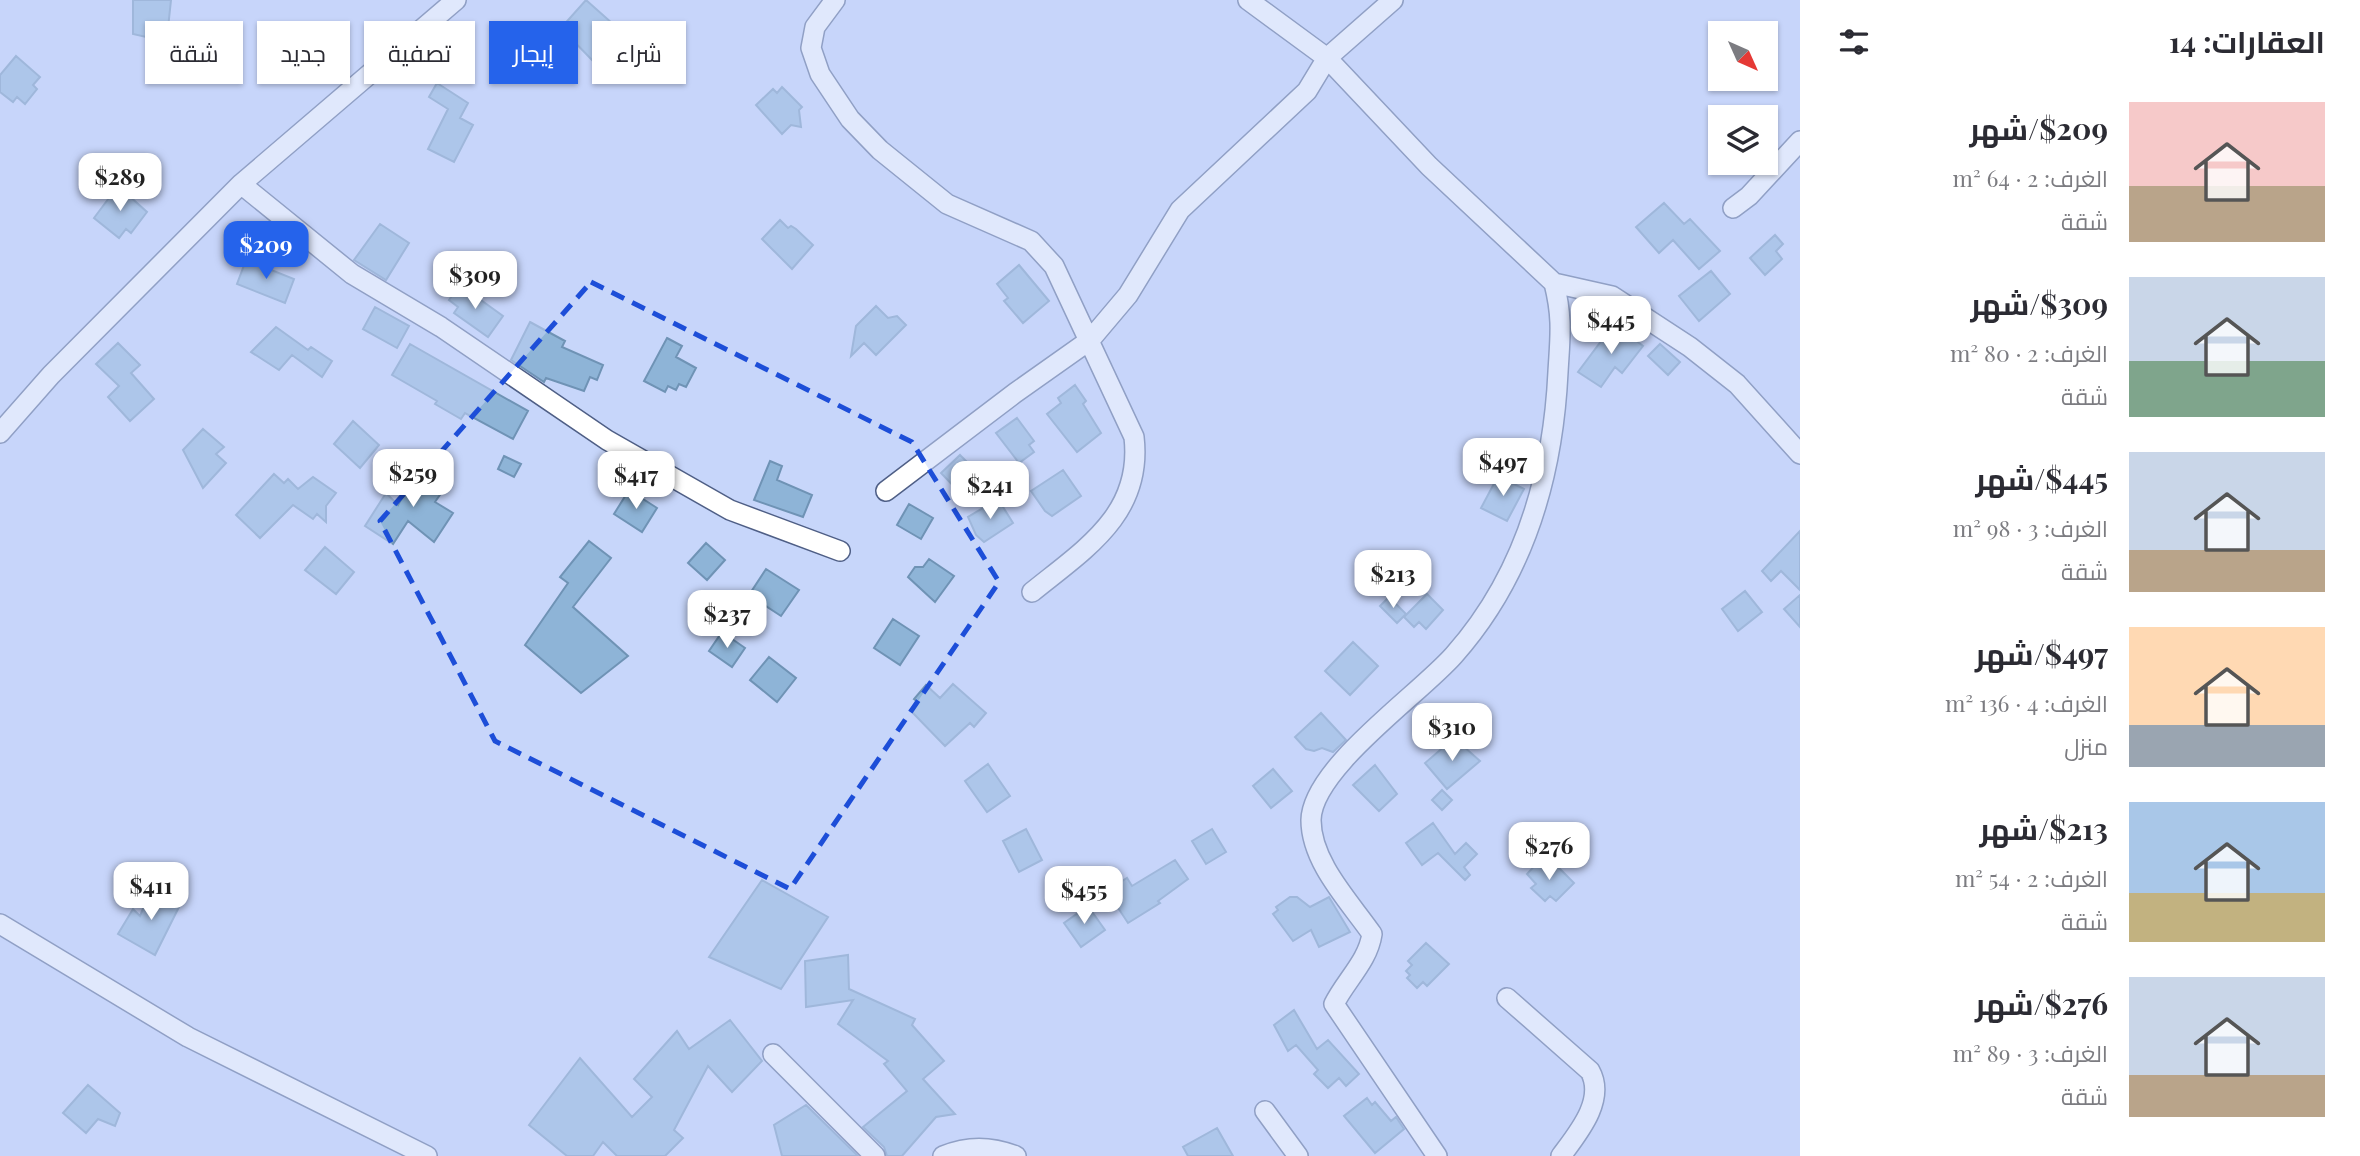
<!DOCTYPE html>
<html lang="ar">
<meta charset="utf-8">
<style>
:root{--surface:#fff;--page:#f2f2f3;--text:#2b2b33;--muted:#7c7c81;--accent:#2563eb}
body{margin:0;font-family:"Playfair Display",Cairo,serif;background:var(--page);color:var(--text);direction:rtl;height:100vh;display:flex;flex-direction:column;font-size:26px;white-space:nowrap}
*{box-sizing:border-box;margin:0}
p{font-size:23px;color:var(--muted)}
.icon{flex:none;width:38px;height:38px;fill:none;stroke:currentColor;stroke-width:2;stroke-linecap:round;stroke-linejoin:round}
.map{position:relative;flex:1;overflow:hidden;direction:ltr}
.details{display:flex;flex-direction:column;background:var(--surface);width:560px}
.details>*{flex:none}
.hud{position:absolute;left:21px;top:21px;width:665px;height:63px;direction:rtl;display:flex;gap:14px}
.needle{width:46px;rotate:135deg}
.buttons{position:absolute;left:1708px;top:21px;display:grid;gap:14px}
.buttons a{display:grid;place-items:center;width:70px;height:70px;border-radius:0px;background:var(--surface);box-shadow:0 2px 5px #0004;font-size:35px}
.price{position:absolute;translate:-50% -60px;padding:0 16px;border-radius:14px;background:#fff;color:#222;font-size:23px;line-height:46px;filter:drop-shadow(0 2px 4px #0008)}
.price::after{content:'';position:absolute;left:50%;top:42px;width:21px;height:16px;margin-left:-10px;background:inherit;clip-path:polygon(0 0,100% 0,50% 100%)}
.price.selected{background:var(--accent);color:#fff}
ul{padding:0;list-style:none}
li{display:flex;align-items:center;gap:21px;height:175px;padding:0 35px}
li span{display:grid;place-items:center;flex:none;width:196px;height:140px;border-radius:0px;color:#555}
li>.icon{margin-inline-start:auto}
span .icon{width:84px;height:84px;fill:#fffc;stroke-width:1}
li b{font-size:30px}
h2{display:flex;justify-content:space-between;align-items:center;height:84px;padding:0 35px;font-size:30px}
.pill{padding:0 24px;border-radius:0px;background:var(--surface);box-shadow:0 2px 5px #0004;font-size:24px;line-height:63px}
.pill.selected{background:var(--accent);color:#fff}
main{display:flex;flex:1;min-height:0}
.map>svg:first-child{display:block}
</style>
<main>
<section class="details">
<h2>العقارات: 14<svg class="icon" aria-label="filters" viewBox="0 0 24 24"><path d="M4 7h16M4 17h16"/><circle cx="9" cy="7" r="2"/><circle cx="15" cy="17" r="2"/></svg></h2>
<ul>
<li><span style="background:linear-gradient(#f6c9c9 60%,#b9a48a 0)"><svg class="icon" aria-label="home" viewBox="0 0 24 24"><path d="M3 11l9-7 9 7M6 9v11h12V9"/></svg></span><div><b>$209/شهر</b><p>الغرف: 2 · 64 m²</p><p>شقة</p></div></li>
<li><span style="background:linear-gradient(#c9d6e8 60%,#7fa58c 0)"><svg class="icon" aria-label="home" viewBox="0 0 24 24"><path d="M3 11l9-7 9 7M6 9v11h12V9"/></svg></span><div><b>$309/شهر</b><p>الغرف: 2 · 80 m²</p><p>شقة</p></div></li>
<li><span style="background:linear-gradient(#c9d6e8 70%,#b9a48a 0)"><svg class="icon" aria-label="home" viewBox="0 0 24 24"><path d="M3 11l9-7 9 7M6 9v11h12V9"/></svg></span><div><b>$445/شهر</b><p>الغرف: 3 · 98 m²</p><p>شقة</p></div></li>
<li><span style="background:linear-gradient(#ffd9b3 70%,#9aa5b1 0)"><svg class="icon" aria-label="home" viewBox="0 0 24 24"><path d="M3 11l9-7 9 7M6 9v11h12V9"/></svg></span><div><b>$497/شهر</b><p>الغرف: 4 · 136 m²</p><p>منزل</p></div></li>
<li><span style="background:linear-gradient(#a9c7e8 65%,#c2b280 0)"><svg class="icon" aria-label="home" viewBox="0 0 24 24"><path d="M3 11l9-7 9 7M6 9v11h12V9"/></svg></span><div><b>$213/شهر</b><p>الغرف: 2 · 54 m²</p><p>شقة</p></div></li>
<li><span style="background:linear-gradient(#c9d6e8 70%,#b9a48a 0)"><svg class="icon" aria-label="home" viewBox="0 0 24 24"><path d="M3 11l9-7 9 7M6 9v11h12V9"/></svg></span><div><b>$276/شهر</b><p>الغرف: 3 · 89 m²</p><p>شقة</p></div></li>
</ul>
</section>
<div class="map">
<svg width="1800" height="1156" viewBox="0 0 1800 1156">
<rect width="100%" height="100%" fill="#c7d6fa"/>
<path fill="#8eb4d7" stroke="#6f93b5" stroke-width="2" d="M133,0H171L168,28L159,40L133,34Z
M586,0L622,32L593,61L561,28Z
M16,56L40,77L33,85L37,89L25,104L17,97L13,102L0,92V75Z
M437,83L468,103L460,118L473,125L454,162L428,149L448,109L429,97Z
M782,87L802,107L799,110L801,127L791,125L782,134L756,105L773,89L777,93Z
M118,186L147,212L131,233L126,229L119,238L94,218Z
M1664,203L1684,224L1690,219L1720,251L1699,269L1673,240L1659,253L1636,227Z
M780,220L788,228L791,226L796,229L813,245L792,269L762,239Z
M380,224L409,243L386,280L354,260Z
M1775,235L1783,244L1776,251L1782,259L1765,275L1750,258Z
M246,260L294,279L285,303L237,284Z
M1019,265L1049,301L1023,323L1004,301L1008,298L997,284Z
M1711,271L1730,294L1699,321L1679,296Z
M460,285L503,316L488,337L454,313L458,307L449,300Z
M876,306L888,318L897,316L906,325L876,355L864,343L851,356L856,326Z
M375,307L409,326L397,348L363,329Z
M530,322L565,341L562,347L603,365L597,380L590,377L584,391L546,378L544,382L511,360Z
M1614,324L1643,346L1622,373L1615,367L1601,387L1578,372Z
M276,327L308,350L311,347L332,361L322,377L292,355L279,370L251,352Z
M667,338L682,346L676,357L696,368L686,387L679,384L676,390L668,386L665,392L644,381Z
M118,343L140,365L131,373L154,399L130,421L108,397L119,386L96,364Z
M410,344L528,411L513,439L465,413L461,419L435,404L437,401L392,375Z
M1660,344L1680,362L1668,375L1648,356Z
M1075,385L1086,401L1083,404L1101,433L1077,452L1047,414L1061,403L1058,398Z
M1017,418L1034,441L1029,445L1034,452L1019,463L996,433Z
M353,421L379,445L360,468L334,444Z
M203,429L224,447L216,454L226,463L203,488L183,450Z
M960,455L984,479L965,498L941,473Z
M504,456L521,464L514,477L498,469Z
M770,461L782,466L777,480L812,495L803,517L754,500Z
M421,464L449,482L435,502L453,513L434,542L408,521L393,544L365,526L386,493L398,505Z
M1063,470L1081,496L1052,516L1045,511L1031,491Z
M274,474L284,483L288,479L298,489L313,477L336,493L326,506V522L317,514L313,519L293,505L260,538L236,515Z
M1498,476L1524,489L1507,521L1481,508Z
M629,490L657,508L642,532L614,514Z
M998,499L1013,523L984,542L976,535L968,517Z
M909,504L933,518L921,539L897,525Z
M1800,531V590L1781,571L1771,581L1762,571Z
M589,541L611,558L573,607L628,656L581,693L525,645L568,583L560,577Z
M706,543L725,560L707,580L688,563Z
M325,547L354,572L336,594L305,570Z
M929,559L954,576L935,602L908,577L915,567H923Z
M766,569L799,590L781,616L749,595Z
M1745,591L1762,612L1738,631L1722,609Z
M1427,594L1443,610L1426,629L1419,622L1414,627L1404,617Z
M1800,595V627L1784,609Z
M1389,597L1406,614L1397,623L1380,606Z
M893,619L919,636L900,665L874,648Z
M722,632L745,648L732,667L709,651Z
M1353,642L1378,666L1350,695L1325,671Z
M769,657L796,678L777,702L750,680Z
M953,684L986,713L974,727L970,723L945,746L910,710L918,702L914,699L926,685L940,698Z
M1321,713L1346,740L1333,752L1322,748L1314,751L1306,749L1295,737Z
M1454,738L1480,761L1447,789L1425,763Z
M988,764L1010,796L987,812L965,781Z
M1375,765L1397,794L1379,811L1353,785Z
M1273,769L1292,791L1271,808L1253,786Z
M1442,790L1452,800L1442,810L1432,800Z
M1433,823L1455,854L1466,843L1477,854L1464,867L1470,875L1465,880L1438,853L1422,865L1406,843Z
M1026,829L1042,860L1019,872L1003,841Z
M1212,829L1226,852L1206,864L1192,841Z
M1175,860L1188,879L1158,901L1160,903L1128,923L1107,891L1127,878L1132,886Z
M1539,861L1553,870L1557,866L1574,883L1556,901L1550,896L1545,901L1531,888L1536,884L1527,874Z
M762,880L828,917L781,989L709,957Z
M151,889L182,901L155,955L118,934L133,909L140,916Z
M1290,897H1297L1310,907L1329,897L1350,932L1319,947L1311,930L1293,941L1273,914L1278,910L1276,907Z
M1088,906L1105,930L1081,947L1064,923Z
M1426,943L1449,964L1427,986L1423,982L1417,988L1407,978L1410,975L1406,971L1412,965L1408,961Z
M848,955L849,989L915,1019L912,1025L944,1061L923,1079L955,1114L936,1117L902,1156H887L884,1147L863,1127L907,1091L884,1064L888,1061L838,1024L853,1000L806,1007L805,961Z
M1294,1010L1317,1049L1328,1040L1359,1074L1346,1086L1339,1078L1328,1088L1314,1074L1318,1070L1296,1045L1288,1051L1274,1025Z
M730,1020L762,1061L732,1092L708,1066L674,1130L683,1138L665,1156H617L603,1142L593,1156H567L529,1125L580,1058L632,1117L652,1097L634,1079L677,1031L689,1049Z
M88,1085L120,1113L115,1126L98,1119L86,1133L63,1113Z
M1367,1098L1372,1105L1375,1102L1391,1121L1396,1117L1404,1129L1375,1153L1344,1116Z
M806,1105L858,1156H782L774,1125Z
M1217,1128L1233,1156H1188L1183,1147Z"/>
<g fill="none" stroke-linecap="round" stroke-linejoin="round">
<g stroke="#4f5f86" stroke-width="22">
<path id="minor" d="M835,0L815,27L811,48L820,74L850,119L880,150L947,204L1031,241L1054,266L1134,437C1143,514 1085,549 1032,592
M1248,0L1327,58L1429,166L1554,283L1612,296L1690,347L1737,384L1800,454
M241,184L352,274L441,327L607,440L730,510L840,551
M1733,208L1749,196L1800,141
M0,433L51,375L241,184L456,0
M886,491L1015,393L1090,340L1128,295L1180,210L1307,91L1327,58L1393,0
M0,924L188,1037L427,1156
M1507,998L1590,1071C1606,1100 1578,1133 1561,1156
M773,1054L875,1156
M1265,1111L1298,1156
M943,1156C968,1146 990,1146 1016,1156
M1437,1156L1334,1004C1346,980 1368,961 1372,934C1349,901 1311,862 1311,820C1312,768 1420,694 1454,655C1524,576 1553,476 1558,372C1560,337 1563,319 1554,283"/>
</g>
<use href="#minor" stroke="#fff" stroke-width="19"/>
</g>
<path d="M0 0H1800V1156H0ZM591,282L912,442L999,582L790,889L495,741L380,521Z" fill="#c7d6fa" fill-opacity=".55" fill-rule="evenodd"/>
<path fill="none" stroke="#1d4ed8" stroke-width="5" stroke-dasharray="14 9" stroke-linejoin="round" d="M591,282L912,442L999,582L790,889L495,741L380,521Z"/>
</svg>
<div class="buttons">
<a><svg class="needle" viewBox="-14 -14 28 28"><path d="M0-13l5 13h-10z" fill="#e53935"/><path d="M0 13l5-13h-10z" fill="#7c7c81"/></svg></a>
<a><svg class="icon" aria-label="layers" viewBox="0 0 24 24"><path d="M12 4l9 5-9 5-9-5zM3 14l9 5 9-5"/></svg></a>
</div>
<b class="price" style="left:120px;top:213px">$289</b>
<b class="price selected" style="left:266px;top:281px">$209</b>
<b class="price" style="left:475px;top:311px">$309</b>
<b class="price" style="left:1611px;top:356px">$445</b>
<b class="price" style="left:1503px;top:498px">$497</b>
<b class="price" style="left:413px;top:509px">$259</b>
<b class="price" style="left:636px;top:511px">$417</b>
<b class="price" style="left:990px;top:521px">$241</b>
<b class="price" style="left:1393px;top:610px">$213</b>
<b class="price" style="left:727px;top:650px">$237</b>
<b class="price" style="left:1452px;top:763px">$310</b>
<b class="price" style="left:1549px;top:882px">$276</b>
<b class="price" style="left:151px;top:922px">$411</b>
<b class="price" style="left:1084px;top:926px">$455</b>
<div class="hud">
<a class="pill">شراء</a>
<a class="pill selected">إيجار</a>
<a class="pill">تصفية</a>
<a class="pill">جديد</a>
<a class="pill">شقة</a>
</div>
</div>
</main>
